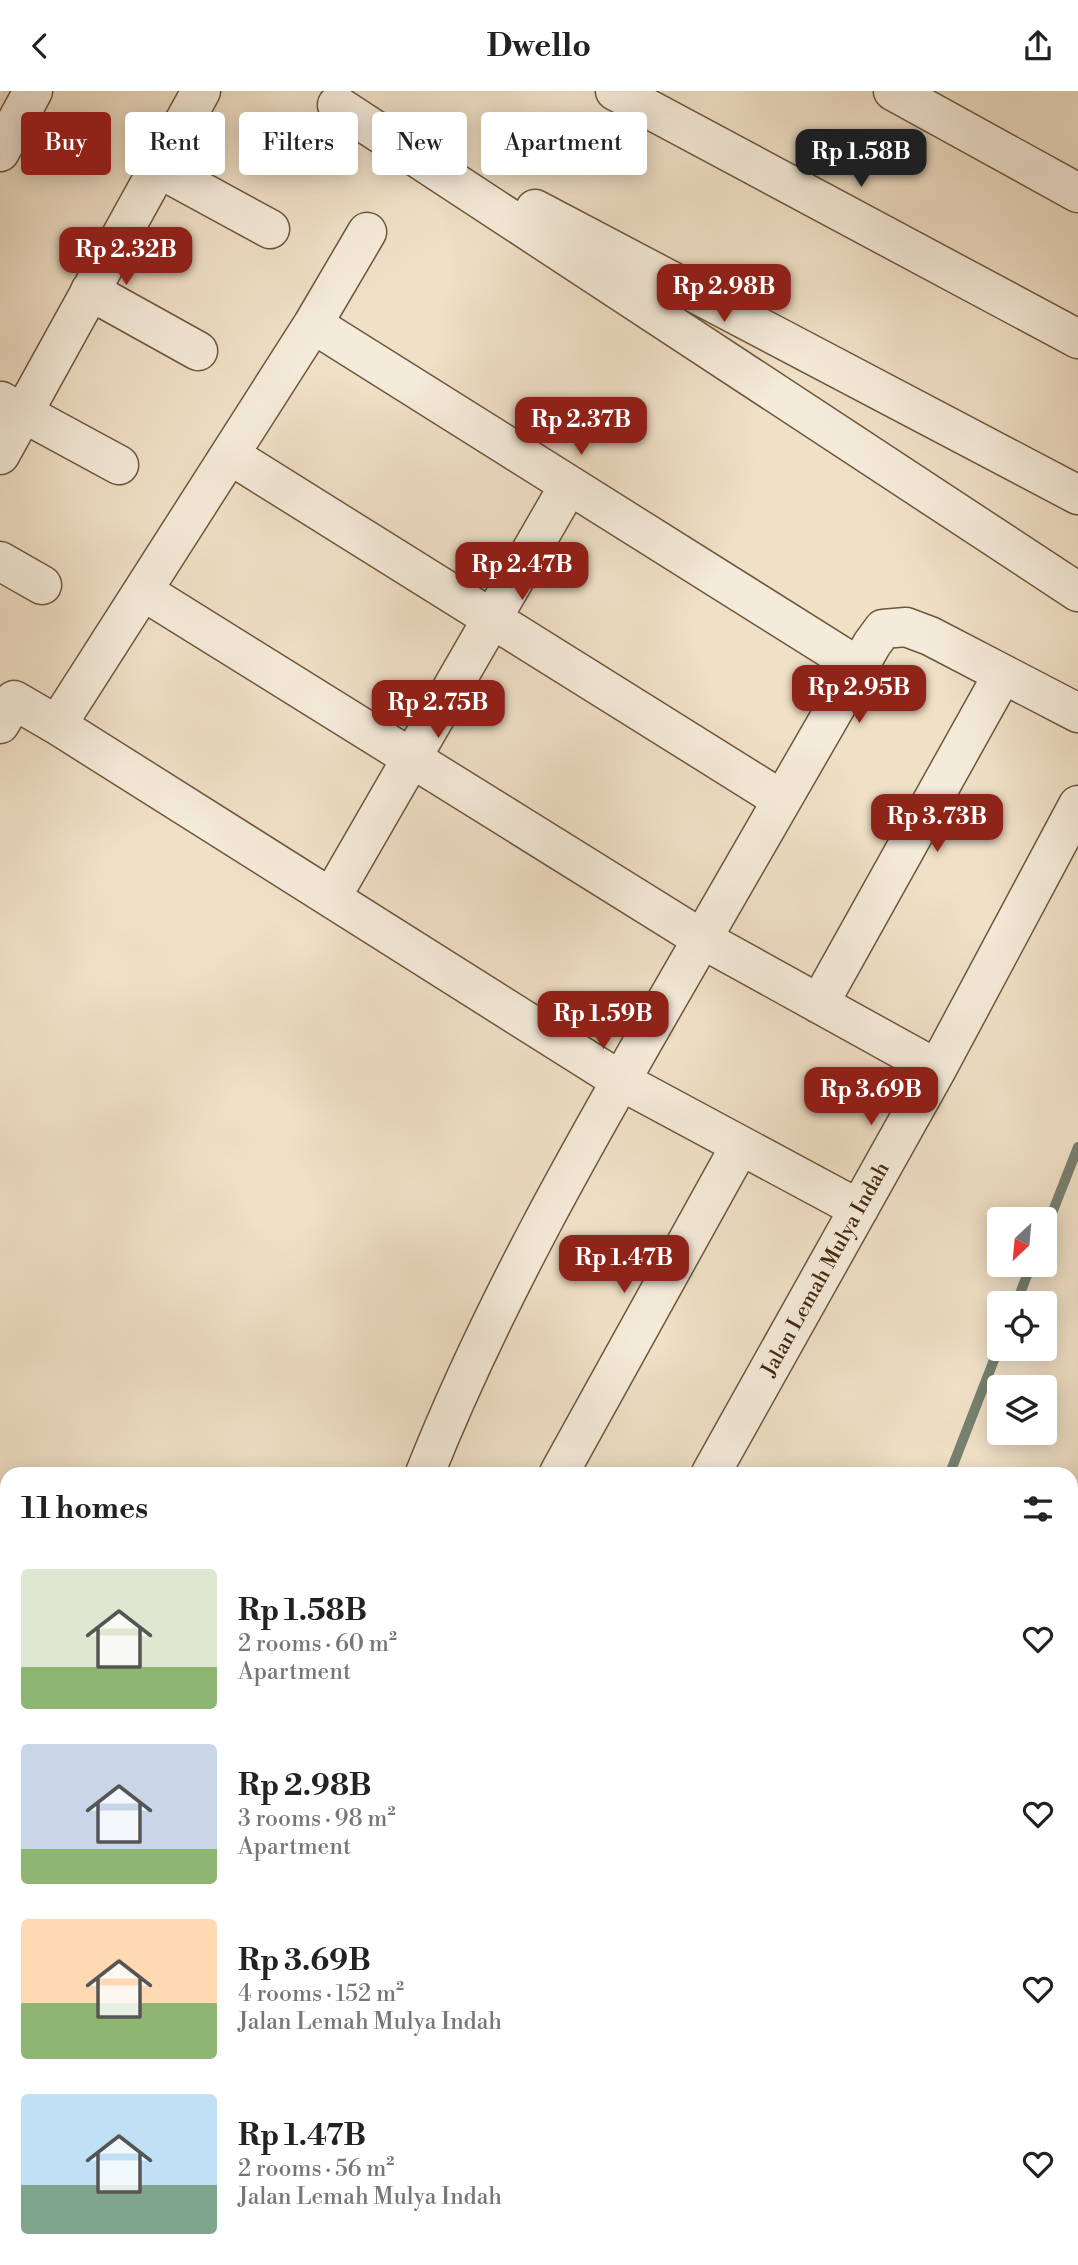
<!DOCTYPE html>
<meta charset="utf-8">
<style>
:root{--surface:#fff;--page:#f2f2f2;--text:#222;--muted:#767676;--accent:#8f2418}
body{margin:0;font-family:"Libre Bodoni",serif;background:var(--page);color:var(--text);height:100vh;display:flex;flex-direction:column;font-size:26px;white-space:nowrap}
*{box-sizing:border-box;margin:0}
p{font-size:23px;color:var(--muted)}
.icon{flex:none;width:38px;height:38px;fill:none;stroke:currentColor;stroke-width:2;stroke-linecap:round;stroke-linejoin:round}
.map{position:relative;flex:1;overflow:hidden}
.sheet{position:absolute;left:0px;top:1376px;width:1078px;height:800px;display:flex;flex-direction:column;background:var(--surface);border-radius:21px 21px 0 0;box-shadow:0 4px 18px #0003}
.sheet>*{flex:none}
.hud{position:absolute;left:21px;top:21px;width:700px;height:63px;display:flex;gap:14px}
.needle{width:46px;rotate:206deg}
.fabs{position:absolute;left:987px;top:1116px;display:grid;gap:14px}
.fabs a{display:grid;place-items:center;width:70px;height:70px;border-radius:7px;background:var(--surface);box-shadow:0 4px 18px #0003;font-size:35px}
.price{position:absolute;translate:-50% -60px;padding:0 16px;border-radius:14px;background:var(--accent);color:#fff;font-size:23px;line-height:46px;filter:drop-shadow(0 2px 4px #0008)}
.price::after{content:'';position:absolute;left:50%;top:42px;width:21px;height:16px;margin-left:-10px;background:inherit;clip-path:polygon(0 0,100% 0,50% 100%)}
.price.current{background:#222;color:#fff}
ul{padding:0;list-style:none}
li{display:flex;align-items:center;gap:21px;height:175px;padding:0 21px}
li span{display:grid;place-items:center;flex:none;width:196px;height:140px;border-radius:7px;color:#555}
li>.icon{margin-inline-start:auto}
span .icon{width:84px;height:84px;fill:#fffc;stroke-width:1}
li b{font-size:30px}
h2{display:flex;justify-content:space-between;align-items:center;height:84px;padding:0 21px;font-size:30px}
.chip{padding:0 24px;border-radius:7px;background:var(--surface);box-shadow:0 4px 18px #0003;font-size:24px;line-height:63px}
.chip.current{background:var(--accent);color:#fff}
header{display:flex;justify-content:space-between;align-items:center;height:91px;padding:0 21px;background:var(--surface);font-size:32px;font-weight:800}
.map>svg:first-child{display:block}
</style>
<header><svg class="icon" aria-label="back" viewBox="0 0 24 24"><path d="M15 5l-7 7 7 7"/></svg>Dwello<svg class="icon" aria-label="share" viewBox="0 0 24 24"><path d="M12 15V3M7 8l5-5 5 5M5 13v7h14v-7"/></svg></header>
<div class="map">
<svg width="1078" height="2174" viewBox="0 0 1078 2174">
<rect width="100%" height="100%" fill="#f0e0c6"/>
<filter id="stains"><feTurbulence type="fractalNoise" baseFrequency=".00286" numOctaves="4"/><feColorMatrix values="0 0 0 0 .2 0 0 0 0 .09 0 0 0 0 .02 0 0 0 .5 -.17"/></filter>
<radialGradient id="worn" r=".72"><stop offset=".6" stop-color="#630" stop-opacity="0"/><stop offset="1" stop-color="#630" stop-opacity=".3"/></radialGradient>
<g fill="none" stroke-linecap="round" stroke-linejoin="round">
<path stroke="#778171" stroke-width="10" d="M1045,1140L1078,1056
M1016,1213L1031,1174
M950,1382L999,1256
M638,2174L640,2168"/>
<g stroke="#6e563d" stroke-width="41">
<path id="minor" d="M615,0L1078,248
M893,0L1078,102
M337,14L1078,501
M0,61L33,0
M158,77L270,138
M535,118L1078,404
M367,141L313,233L859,576
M90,200L198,260
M313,233L57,634L621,990L859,1118
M1,310L119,374
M0,364L201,0
M230,364L782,709
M0,470L42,494
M143,500L702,848L872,553L883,538L906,536L930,545L1078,622
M0,633L14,609L57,634
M331,807L569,394
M819,913L1003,583
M425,1382C499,1196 602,1022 702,848L937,978
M559,1382L740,1055
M711,1382L937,978L1078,714
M0,1622L7,1626
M0,1807L7,1812
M1071,2065L1078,2070
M1071,2149L1078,2139
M747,2168L750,2174
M971,2168L978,2174
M1052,2174L1056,2168"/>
</g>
<use href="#minor" stroke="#f5ebda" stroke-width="38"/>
</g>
<g text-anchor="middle" stroke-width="5" stroke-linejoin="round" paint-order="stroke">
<g font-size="21" fill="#43280f" stroke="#f5ebda">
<text transform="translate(825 1178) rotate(-61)" y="7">Jalan Lemah Mulya Indah</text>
</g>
</g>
<rect width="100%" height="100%" filter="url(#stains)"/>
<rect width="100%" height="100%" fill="url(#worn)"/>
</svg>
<div class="fabs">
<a><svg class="needle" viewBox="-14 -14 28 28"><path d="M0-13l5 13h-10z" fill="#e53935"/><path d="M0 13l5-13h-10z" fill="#767676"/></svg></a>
<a><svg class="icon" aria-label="locate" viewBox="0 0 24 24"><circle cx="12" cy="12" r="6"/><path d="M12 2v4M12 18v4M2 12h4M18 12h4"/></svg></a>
<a><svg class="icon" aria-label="layers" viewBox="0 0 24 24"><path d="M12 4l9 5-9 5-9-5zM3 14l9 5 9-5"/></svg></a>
</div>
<b class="price current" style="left:861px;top:98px">Rp 1.58B</b>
<b class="price" style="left:126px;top:196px">Rp 2.32B</b>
<b class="price" style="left:724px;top:233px">Rp 2.98B</b>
<b class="price" style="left:581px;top:366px">Rp 2.37B</b>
<b class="price" style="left:522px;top:511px">Rp 2.47B</b>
<b class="price" style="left:859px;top:634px">Rp 2.95B</b>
<b class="price" style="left:438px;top:649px">Rp 2.75B</b>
<b class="price" style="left:937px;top:763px">Rp 3.73B</b>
<b class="price" style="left:603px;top:960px">Rp 1.59B</b>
<b class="price" style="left:871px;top:1036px">Rp 3.69B</b>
<b class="price" style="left:624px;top:1204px">Rp 1.47B</b>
<div class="hud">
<a class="chip current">Buy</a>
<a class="chip">Rent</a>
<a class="chip">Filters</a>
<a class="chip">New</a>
<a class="chip">Apartment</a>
</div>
<section class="sheet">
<h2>11 homes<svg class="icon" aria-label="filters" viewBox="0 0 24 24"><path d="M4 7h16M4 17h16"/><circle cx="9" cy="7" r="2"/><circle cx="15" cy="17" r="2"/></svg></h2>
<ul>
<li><span style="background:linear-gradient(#dfe7d0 70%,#8fb573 0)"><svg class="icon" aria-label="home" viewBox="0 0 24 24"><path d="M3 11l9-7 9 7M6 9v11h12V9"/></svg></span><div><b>Rp 1.58B</b><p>2 rooms · 60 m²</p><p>Apartment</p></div><svg class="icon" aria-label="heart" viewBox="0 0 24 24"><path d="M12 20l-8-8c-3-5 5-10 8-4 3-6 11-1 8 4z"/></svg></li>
<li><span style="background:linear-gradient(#c9d6e8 75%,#8fb573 0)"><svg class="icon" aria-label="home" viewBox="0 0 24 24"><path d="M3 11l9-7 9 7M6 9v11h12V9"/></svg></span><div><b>Rp 2.98B</b><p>3 rooms · 98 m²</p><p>Apartment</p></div><svg class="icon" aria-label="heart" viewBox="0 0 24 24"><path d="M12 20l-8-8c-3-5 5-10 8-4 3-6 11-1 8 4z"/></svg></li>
<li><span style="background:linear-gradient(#ffd9b3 60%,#8fb573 0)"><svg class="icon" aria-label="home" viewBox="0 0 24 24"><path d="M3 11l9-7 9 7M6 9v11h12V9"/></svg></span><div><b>Rp 3.69B</b><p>4 rooms · 152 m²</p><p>Jalan Lemah Mulya Indah</p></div><svg class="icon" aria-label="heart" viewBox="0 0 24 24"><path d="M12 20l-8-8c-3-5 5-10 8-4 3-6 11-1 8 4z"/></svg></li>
<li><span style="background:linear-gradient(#bfe0f5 65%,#7fa58c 0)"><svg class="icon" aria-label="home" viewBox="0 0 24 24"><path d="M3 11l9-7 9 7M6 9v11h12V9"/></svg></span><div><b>Rp 1.47B</b><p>2 rooms · 56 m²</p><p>Jalan Lemah Mulya Indah</p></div><svg class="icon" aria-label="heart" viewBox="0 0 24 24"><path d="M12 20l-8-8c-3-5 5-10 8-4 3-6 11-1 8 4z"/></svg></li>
</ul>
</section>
</div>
